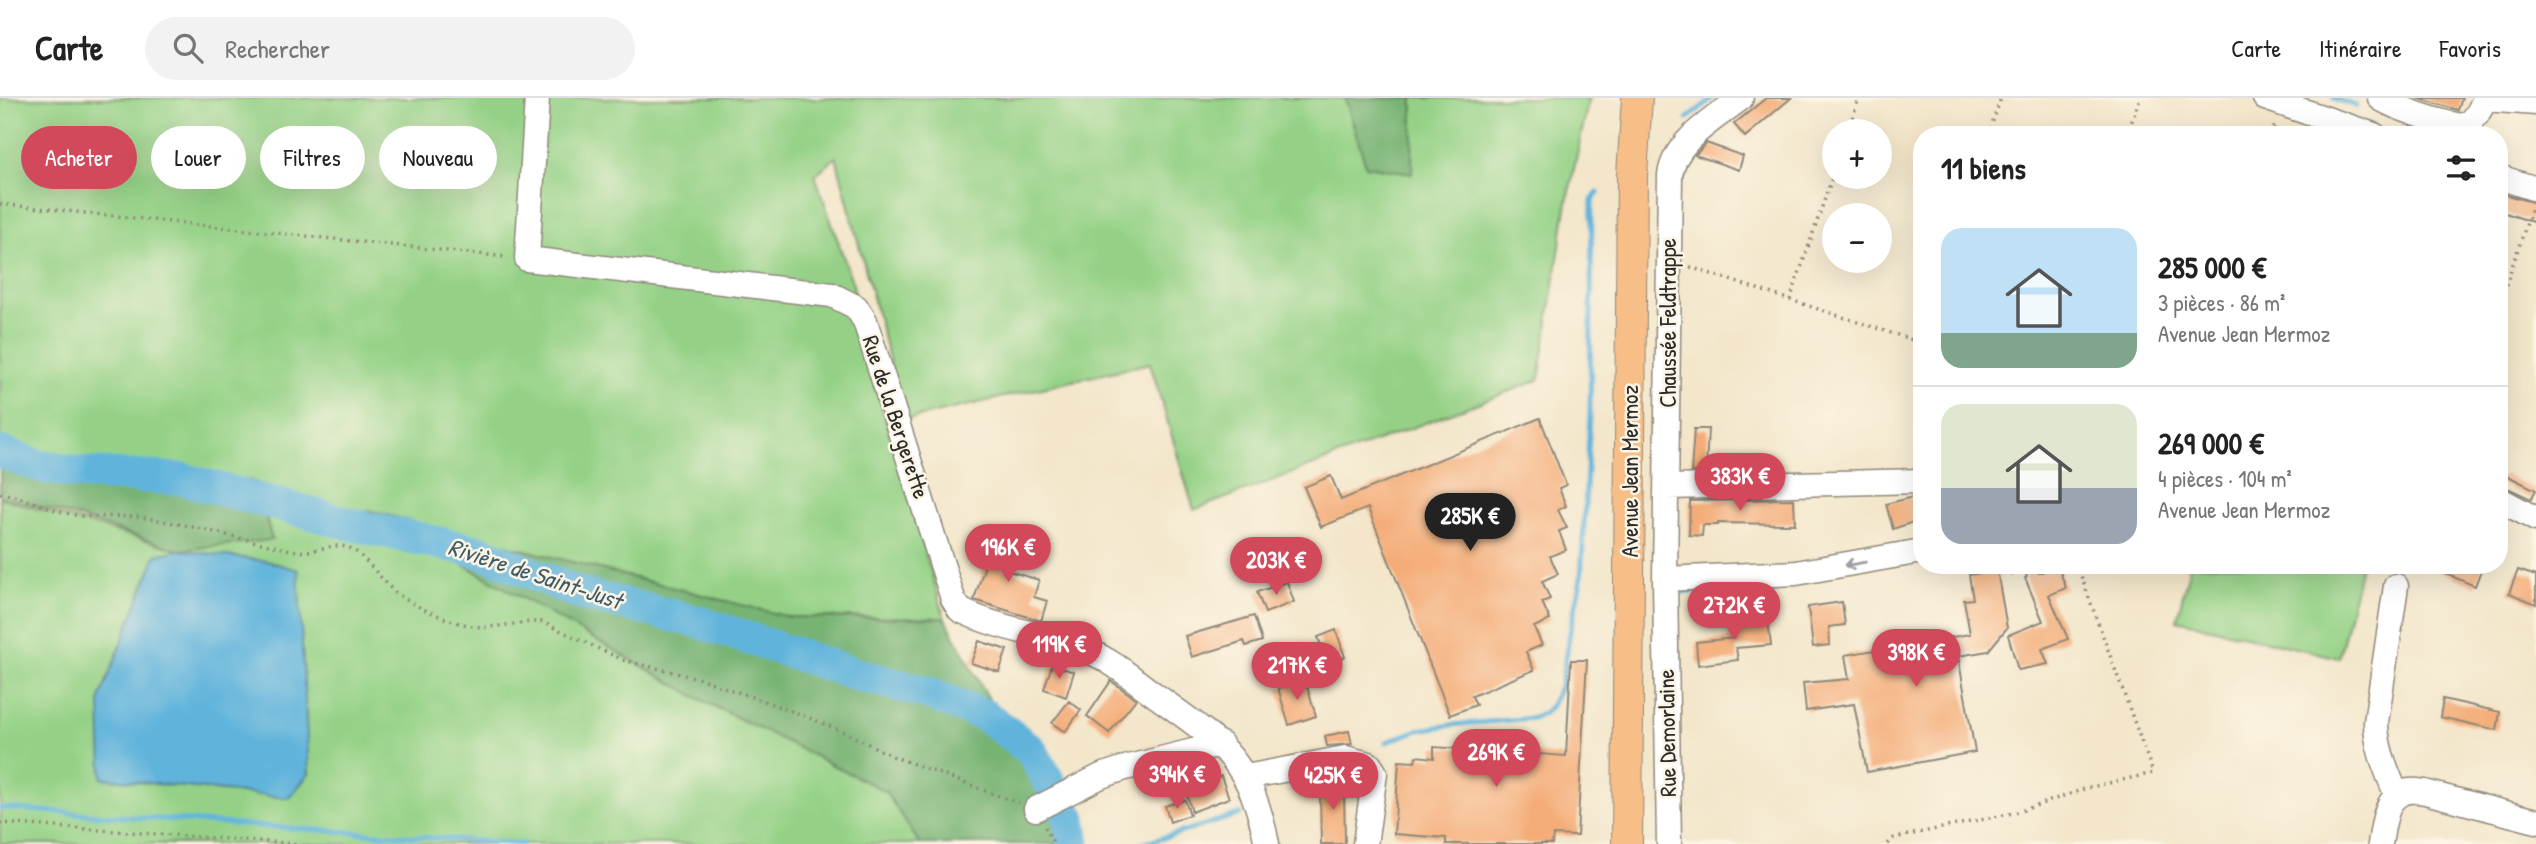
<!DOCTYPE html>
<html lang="fr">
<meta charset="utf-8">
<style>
:root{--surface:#fff;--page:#f2f2f2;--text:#222;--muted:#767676;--line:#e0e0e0;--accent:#d1495b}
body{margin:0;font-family:"Patrick Hand",sans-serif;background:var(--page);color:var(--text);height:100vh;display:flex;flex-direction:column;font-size:26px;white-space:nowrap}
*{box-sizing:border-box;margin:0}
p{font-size:23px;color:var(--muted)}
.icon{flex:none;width:38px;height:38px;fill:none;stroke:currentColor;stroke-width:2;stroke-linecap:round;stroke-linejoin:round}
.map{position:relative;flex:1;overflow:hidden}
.side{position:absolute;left:1913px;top:28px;width:595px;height:448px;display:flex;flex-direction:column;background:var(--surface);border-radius:28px;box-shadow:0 7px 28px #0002}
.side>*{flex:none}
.hud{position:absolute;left:21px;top:28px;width:665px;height:63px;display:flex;gap:14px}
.fabs{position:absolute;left:1822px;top:21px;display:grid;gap:14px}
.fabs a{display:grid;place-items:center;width:70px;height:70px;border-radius:50%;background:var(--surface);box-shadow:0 7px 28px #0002;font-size:35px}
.price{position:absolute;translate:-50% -60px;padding:0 16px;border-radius:24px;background:var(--accent);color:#fff;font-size:23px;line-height:46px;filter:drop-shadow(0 2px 4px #0008)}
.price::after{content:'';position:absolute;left:50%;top:42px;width:21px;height:16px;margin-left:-10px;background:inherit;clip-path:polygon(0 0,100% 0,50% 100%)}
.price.on{background:#222;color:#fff}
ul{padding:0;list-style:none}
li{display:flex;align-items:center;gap:21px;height:175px;padding:0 28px}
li+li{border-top:2px solid var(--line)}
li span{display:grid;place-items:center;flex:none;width:196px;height:140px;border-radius:21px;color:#555}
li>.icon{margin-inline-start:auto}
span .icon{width:84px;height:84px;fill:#fffc;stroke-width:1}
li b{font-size:30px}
h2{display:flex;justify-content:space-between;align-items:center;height:84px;padding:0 28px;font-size:30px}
.pill{padding:0 24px;border-radius:32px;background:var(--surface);box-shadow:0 7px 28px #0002;font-size:24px;line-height:63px}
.pill.on{background:var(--accent);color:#fff}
header{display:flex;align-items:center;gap:42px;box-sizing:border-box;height:98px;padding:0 35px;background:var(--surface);border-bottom:2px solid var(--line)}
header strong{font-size:33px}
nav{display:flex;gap:38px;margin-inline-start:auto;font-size:24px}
.search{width:490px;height:63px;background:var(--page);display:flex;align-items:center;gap:18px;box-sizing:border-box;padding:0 24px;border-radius:38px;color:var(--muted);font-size:26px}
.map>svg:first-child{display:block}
</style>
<header>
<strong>Carte</strong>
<div class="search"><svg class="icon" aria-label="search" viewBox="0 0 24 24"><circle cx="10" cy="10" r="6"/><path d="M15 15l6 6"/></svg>Rechercher</div>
<nav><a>Carte</a><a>Itinéraire</a><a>Favoris</a></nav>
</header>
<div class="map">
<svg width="2536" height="746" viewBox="0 0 2536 746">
<rect width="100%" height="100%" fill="#fcf5e5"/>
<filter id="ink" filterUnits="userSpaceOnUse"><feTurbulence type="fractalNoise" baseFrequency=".0143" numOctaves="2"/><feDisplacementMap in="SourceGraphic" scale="14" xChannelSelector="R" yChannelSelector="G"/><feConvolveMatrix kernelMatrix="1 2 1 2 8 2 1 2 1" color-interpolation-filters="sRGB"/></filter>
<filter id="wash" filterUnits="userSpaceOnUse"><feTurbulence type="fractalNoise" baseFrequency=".00686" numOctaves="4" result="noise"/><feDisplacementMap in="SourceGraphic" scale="28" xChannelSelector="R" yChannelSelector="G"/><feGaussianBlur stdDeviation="1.57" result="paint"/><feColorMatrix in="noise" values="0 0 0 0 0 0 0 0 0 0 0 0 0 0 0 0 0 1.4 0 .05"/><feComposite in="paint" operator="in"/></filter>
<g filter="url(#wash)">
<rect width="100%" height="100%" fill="#f3e6ca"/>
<path fill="#94d186" stroke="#607e58" stroke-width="2" d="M0,0H1589L1566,109L1539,282L1194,412L1150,265L905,322L836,59L815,77L853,187L859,234L945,520L789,519L370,413L702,602L885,693L920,746H0V400L179,452L250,382L97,372L0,346Z
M2190,467H2361L2339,560L2177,522Z"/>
<path fill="#77b373" stroke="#516f4f" stroke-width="2" d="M1345,0H1413L1412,75L1366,68Z
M0,346L97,372L256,384L272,442L179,452L77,419L0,398Z
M367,412L789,519L945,520L1059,731L1061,746H920L885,693L702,602Z"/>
<path fill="#60b4dc" stroke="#467084" stroke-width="2" d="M179,452L267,463L298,472L309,676L289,700L102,680L100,600L156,457Z"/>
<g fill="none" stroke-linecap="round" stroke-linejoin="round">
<path stroke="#60b4dc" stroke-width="5" d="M2333,0L2356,8
M1688,20L1713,0
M1683,494L1754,492L1788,487
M1386,644L1418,632L1451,627L1533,620L1543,616L1550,609L1561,587L1571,528L1581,481L1590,317L1592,103L1598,94
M0,710L523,746
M1143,746L1240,716"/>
<path stroke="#60b4dc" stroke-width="33" d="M0,354L39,368L78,375L182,381L354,427L481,454L581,496L696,523L859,577L924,594L986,618L1031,652L1070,721L1074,746"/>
</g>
<g id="blocks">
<path fill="#f4ad79" d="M1766,0H1791L1745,39L1734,26Z
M2417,0H2462L2458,12Z
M1706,45L1743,58L1739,72L1695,57Z
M2499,95L2536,105V125L2499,113Z
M1540,320L1566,387L1559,390L1566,408L1558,412L1567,430L1559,433L1566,452L1550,458L1558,476L1542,483L1550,501L1542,504L1550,522L1534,529L1542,547L1526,554L1534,572L1472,598L1476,607L1450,617L1368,410L1321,429L1304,389L1331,378L1341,402Z
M1694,331H1708L1706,373L1691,374Z
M2504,376L2536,392L2531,401L2499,386V377L2503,378Z
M1916,398L1917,404L1922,402V421L1893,431L1886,406Z
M1794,401L1795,426L1718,425V427H1703L1702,438L1689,437L1690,403Z
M996,432L1013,438L1002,471L1039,482L1034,499L1047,503L1041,523L974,502Z
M2031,467H2036L2039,475L2058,468L2066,490L2049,497L2068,541L2042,551L2048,566L2018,572L2008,537L2043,523L2025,480L2027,479L2024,470Z
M2424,467H2483L2475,488Z
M1997,472L2007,530L1988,553L1958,558L1975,654L1867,674L1854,606L1806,613L1803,585L1849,581L1845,557L1970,536L1964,502L1973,501L1969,477Z
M2518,472L2536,478V506L2509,495Z
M1287,484L1294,504L1265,515L1257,494Z
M1842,504L1845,527L1829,529L1830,547L1813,549L1808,509Z
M1254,518L1262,543L1246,548L1244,543L1192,559L1185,538Z
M1757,520V524L1768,523L1771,547L1736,550L1738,562L1698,567L1696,544L1735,540L1733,524Z
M1336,532L1345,559L1327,565L1318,539Z
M979,543L1007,552L999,574L971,565Z
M1571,562H1587L1577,738L1553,737L1552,746H1446V740L1394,736L1399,663L1415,664L1416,658L1434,660V649L1566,658Z
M1052,567L1074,574L1066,599L1044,591Z
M1305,582L1316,618L1289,627L1278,590Z
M1111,583L1136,601L1109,635L1087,618Z
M2443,601L2500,614L2497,632L2440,619Z
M1069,603L1081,612L1065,634L1052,625Z
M1349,633L1352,646L1327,648L1325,638Z
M1338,676L1339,685L1344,691L1345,746H1321L1320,693L1330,678Z
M1221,678L1229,700L1192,714L1186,694L1191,692L1190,688Z
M1185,702L1190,717L1170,724L1165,708Z"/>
</g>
</g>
<g filter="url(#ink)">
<use href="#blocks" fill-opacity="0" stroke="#8f887a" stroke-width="2"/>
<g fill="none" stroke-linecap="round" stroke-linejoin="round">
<g stroke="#8f887a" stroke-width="27">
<path id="minor" d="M537,0L527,161L832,197L856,209L865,223L953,501L960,512C1000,532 1047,536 1088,553C1113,563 1134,582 1155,597C1222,645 1250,661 1267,746
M2265,0L2374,37
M2380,0C2391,8 2452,30 2465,27C2476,23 2480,11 2485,1L2536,5
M2499,79L2536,91
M1667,389L1922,383
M2499,401L2536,421
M1665,481L1796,475L1922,453
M2396,488L2376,624C2376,651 2387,673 2397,698
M1246,679L1345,660L1369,666L1375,675L1365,746
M1036,711L1101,678L1125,670L1221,646
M1669,746L1665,481L1670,77C1675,42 1715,21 1741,0
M2380,746C2385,718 2386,686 2425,694L2536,723"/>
</g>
<g stroke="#8f887a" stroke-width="32">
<path id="major" d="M1627,746L1632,77L1637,0"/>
</g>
<path stroke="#8f887a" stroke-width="3.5" stroke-dasharray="2 5" stroke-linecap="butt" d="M1848,33L1859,0
M1988,37L2001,0
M2127,37L2140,0
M2271,37L2275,25
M0,106L506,159
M1690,169L1919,244L1922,235
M1790,202L1834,74
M2499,207L2532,110
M0,395C23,399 44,409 66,415C92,422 120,416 146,420C197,428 247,443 297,453C314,456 333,443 349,450C364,456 381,482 395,494C416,510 457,528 483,529C503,529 522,523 542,524L623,562L701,581L797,615L849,636L892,658L1018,705
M2008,467V478L2036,467
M0,725L300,746
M1045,729L1054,746
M1888,746L1894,740L2018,714L2087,690L2153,675L2077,467"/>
<use href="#minor" stroke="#fff" stroke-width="24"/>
<use href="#major" stroke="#f7be88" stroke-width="30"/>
</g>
<defs><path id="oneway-shaft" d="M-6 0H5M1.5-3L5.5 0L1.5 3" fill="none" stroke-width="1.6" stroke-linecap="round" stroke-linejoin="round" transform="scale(1.75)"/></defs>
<use stroke="#a0a0a0" href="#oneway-shaft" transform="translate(1855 466) rotate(170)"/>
</g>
<g text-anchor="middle" stroke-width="5" stroke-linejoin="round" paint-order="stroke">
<g font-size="23" fill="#2b2b2b" stroke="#fcf5e5">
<text transform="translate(1668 225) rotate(-90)" y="8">Chaussée Feldtrappe</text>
<text transform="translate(896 319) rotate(72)" y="8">Rue de la Bergerette</text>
<text transform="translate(1630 373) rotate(-90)" y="8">Avenue Jean Mermoz</text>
<text transform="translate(1667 635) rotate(-91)" y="8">Rue Demorlaine</text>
</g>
<g font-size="24" font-style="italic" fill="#3e5b69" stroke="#fcf5e5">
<text transform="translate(535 476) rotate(18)" y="8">Rivière de Saint-Just</text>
</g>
</g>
</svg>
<div class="fabs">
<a>+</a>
<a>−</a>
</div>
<b class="price" style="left:1740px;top:415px">383K €</b>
<b class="price on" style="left:1470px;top:455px">285K €</b>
<b class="price" style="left:1008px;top:486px">196K €</b>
<b class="price" style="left:1276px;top:499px">203K €</b>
<b class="price" style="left:1734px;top:544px">272K €</b>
<b class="price" style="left:1059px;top:583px">119K €</b>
<b class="price" style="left:1916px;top:591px">398K €</b>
<b class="price" style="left:1297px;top:604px">217K €</b>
<b class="price" style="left:1496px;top:691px">269K €</b>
<b class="price" style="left:1177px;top:713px">394K €</b>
<b class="price" style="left:1333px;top:714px">425K €</b>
<div class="hud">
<a class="pill on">Acheter</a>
<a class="pill">Louer</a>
<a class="pill">Filtres</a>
<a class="pill">Nouveau</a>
</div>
<section class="side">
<h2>11 biens<svg class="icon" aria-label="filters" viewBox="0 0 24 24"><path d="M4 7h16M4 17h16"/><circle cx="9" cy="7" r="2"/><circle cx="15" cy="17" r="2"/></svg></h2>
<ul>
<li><span style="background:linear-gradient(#bfe0f5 75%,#7fa58c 0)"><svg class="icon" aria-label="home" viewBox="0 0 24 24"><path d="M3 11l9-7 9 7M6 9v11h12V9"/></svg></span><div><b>285 000 €</b><p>3 pièces · 86 m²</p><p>Avenue Jean Mermoz</p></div></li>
<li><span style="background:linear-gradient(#dfe7d0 60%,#9aa5b1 0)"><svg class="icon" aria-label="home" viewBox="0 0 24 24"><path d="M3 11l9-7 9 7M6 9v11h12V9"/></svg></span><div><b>269 000 €</b><p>4 pièces · 104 m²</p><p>Avenue Jean Mermoz</p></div></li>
</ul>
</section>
</div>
